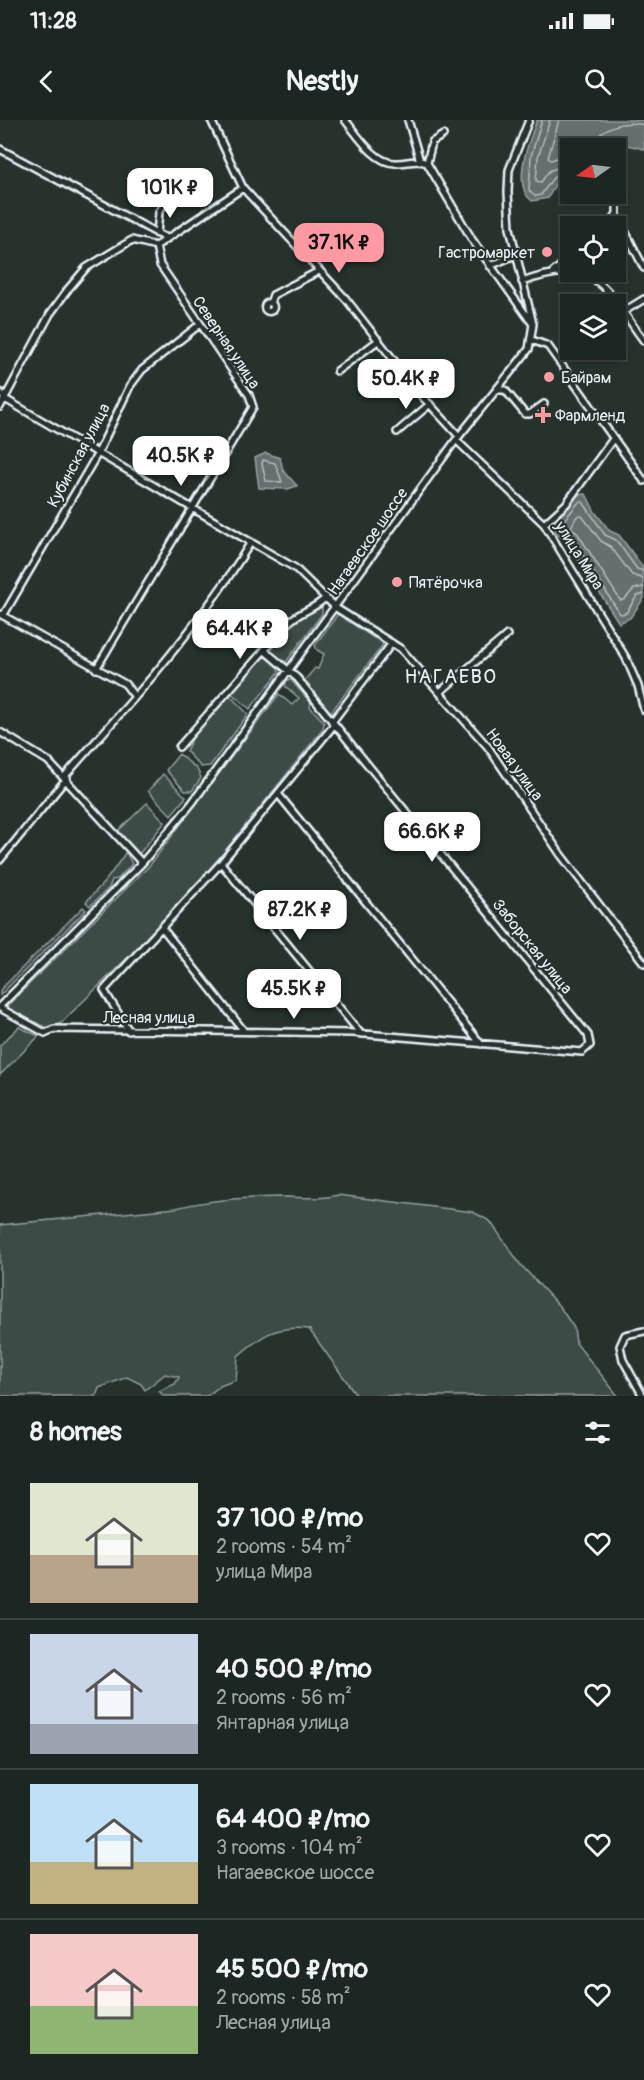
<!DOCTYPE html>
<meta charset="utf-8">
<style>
:root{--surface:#1c2622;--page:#252e2a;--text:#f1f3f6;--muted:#a0a5a5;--line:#3a4340;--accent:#ff9aa2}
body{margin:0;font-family:Pangolin,sans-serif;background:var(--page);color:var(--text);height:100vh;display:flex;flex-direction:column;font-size:22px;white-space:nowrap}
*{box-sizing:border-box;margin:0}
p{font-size:20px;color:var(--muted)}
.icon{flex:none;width:33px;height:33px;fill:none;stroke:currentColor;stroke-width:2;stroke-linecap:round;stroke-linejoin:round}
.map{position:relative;height:1276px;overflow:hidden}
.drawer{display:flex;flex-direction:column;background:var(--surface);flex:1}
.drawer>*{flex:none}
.needle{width:39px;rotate:256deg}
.buttons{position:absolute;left:560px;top:18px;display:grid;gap:12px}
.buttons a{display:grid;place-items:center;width:66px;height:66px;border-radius:0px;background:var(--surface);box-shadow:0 3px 9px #0003,0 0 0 2px var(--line);font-size:30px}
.price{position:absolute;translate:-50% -51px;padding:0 14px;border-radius:12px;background:#fff;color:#222;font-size:20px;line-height:39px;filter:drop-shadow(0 2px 3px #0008)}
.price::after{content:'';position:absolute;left:50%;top:36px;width:18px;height:14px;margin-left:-9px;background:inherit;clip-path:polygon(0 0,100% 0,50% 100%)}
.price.current{background:var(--accent);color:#111}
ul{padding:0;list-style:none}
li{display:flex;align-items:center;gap:18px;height:150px;padding:0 30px}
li+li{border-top:2px solid var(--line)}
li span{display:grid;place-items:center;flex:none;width:168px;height:120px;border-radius:0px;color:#555}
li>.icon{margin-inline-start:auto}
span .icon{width:72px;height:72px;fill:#fffc;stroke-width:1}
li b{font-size:26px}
h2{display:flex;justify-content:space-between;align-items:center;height:72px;padding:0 30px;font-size:26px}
.status{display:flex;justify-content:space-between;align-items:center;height:42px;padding:0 30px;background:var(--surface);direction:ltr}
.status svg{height:16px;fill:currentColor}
header{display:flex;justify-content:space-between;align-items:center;height:78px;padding:0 30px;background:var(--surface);font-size:27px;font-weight:700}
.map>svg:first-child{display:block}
</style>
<div class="status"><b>11:28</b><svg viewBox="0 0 49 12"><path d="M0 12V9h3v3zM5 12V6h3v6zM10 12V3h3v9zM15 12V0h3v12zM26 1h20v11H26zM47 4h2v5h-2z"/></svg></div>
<header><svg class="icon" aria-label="back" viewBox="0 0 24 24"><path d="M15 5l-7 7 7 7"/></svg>Nestly<svg class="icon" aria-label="search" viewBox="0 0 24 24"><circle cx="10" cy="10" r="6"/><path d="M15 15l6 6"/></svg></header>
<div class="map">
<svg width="644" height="1276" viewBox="0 0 644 1276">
<rect width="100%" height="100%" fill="#26332d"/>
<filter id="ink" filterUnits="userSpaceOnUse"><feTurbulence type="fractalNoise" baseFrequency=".0167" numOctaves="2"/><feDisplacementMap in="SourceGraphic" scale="12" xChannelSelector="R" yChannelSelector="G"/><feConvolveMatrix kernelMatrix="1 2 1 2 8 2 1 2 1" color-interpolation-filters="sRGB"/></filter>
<g filter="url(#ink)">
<path fill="#3e4b47" stroke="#939ea0" stroke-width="1.5" d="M322,485V494L283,546L267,530C284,511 298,494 322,485Z
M338,494L374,518L380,519L383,525L331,592L314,576L304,561L315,548L318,549L324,534L317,530L315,525Z
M263,535L278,548L279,552L250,589L230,572Z
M287,560H291L311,583L310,587L324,602L323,609L221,736L162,804L61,903L47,908L10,890L7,886L150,745L279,574L292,585L299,578L285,566Z
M228,574L248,594L210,646L201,647L186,631L195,613Z
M179,634L197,649L201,658L192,671H185L166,650Z
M163,654L186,677L171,695L148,671Z
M147,683L165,702L139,734L118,711Z
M126,732L132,744L118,759L112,760L109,768L90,786L86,782L107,759Z
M83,787L86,790L0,875V870Z
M19,907L39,916L0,955V925Z
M338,1075L473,1092L490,1101L520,1144L560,1187L574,1208L576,1223L618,1276H357L309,1209C276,1205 262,1215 238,1236L236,1260L220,1266L207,1276H164L159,1271L175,1264L179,1257L165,1254L145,1270L141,1264L127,1257L99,1268L96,1276H0V1105L176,1088C211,1079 246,1078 282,1077C301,1077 319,1080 338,1075Z"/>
<path fill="#636f6d" stroke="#98a3a5" stroke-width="1.5" d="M537,0H644V29L627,25L615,31V28H570V55L556,63L548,78L532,81C511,66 529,20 537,0Z
M266,333L280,338L283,350L297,366L288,369L259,368L255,338Z
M586,374L595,392L610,411L619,415L642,446L644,478L630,498L619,503L567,422L556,413L554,403L577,375Z"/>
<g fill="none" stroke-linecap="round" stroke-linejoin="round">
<path stroke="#b3bdc0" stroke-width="1.5" d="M542,0L531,36L529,71L535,76L541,75L553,58L570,50
M550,0L538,37L536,61L541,62L549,51L570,43
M559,0L548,38L551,40L570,34
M593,28C598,6 624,0 644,5
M263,340L275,343L282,362L266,361L262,344Z
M644,451L637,449L616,420L605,415L583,382H579L561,404V410L572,418L620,494L626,493L637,476L644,474
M644,459L632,455L611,427L601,421L582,396H577L571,407L578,414L620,480H624L634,469L644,467"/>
<g stroke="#e8f1f8" stroke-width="10">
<path id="minor" d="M211,0L243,68L346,179L421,275L459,316
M345,0C357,14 374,43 395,43C406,44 416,38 427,43L473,121L532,203
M408,0L420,41
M0,29L166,118
M427,43L432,22L443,15
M615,100L623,107L644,148
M610,106L617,93V85
M157,114L159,92L167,79
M490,146L515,135
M553,152L570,138
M522,162C598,136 603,165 644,221
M264.5 187a4.5 4.5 0 1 1 9 0a4.5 4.5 0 1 1-9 0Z
M270,183L273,175L319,151
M623,192L644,179
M532,220L548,226L644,361
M337,251L379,220
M496,270H505L525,294H530L544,284
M0,272L5,279L295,448L336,488L401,529L488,627L561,735L644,843
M0,287L50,194L69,168L86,148L132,120L156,126L243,68
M397,312L430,284
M456,320L544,404L626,538L638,566L644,590
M544,404L566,384L613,319
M0,494L125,564L135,577L65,656
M3,496L98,333L130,266L142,250L199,205
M96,549L253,287L249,275L160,145L156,126
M440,572L507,515
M135,577C178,527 217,478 251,422
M332,602L392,523
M0,612L48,641L142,743
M179,627L289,502C300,491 316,489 326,477
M279,675L481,924
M0,740L67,658
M221,743L361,914
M163,809L244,911
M0,886L142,743L192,683L456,320L529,229L533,204L510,108L508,72L509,50L529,0
M0,888L45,913L54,909L353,913L582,932L590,925L588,915L297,558L264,530
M129,911L104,870L221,743L334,605
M643,1276L623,1240L620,1226L625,1215L644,1211"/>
</g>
<use href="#minor" stroke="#26332d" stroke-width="5"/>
</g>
</g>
<g fill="#ff9aa2" stroke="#26332d" stroke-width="2">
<circle cx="547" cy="132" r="6"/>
<circle cx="549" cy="257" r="6"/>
<path d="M540 286h6v6h6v6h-6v6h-6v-6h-6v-6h6z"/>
<circle cx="397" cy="462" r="6"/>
</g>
<g text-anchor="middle" stroke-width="4.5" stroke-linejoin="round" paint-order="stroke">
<g font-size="16" fill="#e8f1f8" stroke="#26332d" text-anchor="start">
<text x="535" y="138" text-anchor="end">Гастромаркет</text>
<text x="561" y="263">Байрам</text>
<text x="555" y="301">Фармленд</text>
<text x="409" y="468">Пятёрочка</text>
</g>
<g font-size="16" fill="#e8f1f8" stroke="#26332d">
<text transform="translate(227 222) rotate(56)" y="6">Северная улица</text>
<text transform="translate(78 335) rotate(-62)" y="6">Кубинская улица</text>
<text transform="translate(367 421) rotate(-55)" y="6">Нагаевское шоссе</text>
<text transform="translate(580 435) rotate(58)" y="6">улица Мира</text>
<text transform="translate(515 644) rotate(54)" y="6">Новая улица</text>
<text transform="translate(533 826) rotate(51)" y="6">Заборская улица</text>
<text x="149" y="903">Лесная улица</text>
</g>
<g font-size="20" letter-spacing="1.5" fill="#e8f1f8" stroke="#26332d">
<text x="451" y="563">НАГАЕВО</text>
</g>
</g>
</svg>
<div class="buttons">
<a><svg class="needle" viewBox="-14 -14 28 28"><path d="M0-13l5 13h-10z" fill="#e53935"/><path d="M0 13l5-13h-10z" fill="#a0a5a5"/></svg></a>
<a><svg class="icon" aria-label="locate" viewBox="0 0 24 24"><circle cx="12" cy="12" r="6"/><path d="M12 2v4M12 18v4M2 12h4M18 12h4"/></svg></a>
<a><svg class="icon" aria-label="layers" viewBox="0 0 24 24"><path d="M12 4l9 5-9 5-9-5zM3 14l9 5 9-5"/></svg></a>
</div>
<b class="price" style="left:170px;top:99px">101K ₽</b>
<b class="price current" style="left:339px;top:154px">37.1K ₽</b>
<b class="price" style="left:406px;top:290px">50.4K ₽</b>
<b class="price" style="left:181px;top:367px">40.5K ₽</b>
<b class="price" style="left:240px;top:540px">64.4K ₽</b>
<b class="price" style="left:432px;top:743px">66.6K ₽</b>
<b class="price" style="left:300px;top:821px">87.2K ₽</b>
<b class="price" style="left:294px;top:900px">45.5K ₽</b>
</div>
<section class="drawer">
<h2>8 homes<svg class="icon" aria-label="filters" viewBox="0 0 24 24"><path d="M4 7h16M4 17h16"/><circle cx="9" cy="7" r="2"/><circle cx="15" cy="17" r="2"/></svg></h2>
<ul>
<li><span style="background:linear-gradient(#dfe7d0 60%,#b9a48a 0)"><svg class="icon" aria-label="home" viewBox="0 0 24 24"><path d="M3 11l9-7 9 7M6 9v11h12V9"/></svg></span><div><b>37 100 ₽/mo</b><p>2 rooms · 54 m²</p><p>улица Мира</p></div><svg class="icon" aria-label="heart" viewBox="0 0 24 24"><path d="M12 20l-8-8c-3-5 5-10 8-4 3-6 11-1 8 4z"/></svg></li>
<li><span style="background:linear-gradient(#c9d6e8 75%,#9aa5b1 0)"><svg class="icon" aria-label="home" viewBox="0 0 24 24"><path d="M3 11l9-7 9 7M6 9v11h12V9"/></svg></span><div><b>40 500 ₽/mo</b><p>2 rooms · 56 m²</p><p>Янтарная улица</p></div><svg class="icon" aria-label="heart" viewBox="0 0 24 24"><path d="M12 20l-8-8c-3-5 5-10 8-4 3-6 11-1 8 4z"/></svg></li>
<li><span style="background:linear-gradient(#bfe0f5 65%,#c2b280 0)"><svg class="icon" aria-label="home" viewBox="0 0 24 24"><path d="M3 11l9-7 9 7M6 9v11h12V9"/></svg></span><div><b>64 400 ₽/mo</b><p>3 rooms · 104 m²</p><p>Нагаевское шоссе</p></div><svg class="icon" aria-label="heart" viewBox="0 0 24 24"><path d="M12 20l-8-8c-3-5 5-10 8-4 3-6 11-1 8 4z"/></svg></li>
<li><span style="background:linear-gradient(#f6c9c9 60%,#8fb573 0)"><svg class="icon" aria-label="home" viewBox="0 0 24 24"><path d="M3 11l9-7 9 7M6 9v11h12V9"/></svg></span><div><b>45 500 ₽/mo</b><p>2 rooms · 58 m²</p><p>Лесная улица</p></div><svg class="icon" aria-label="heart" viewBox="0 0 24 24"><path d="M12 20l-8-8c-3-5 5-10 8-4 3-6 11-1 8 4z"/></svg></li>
</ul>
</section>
